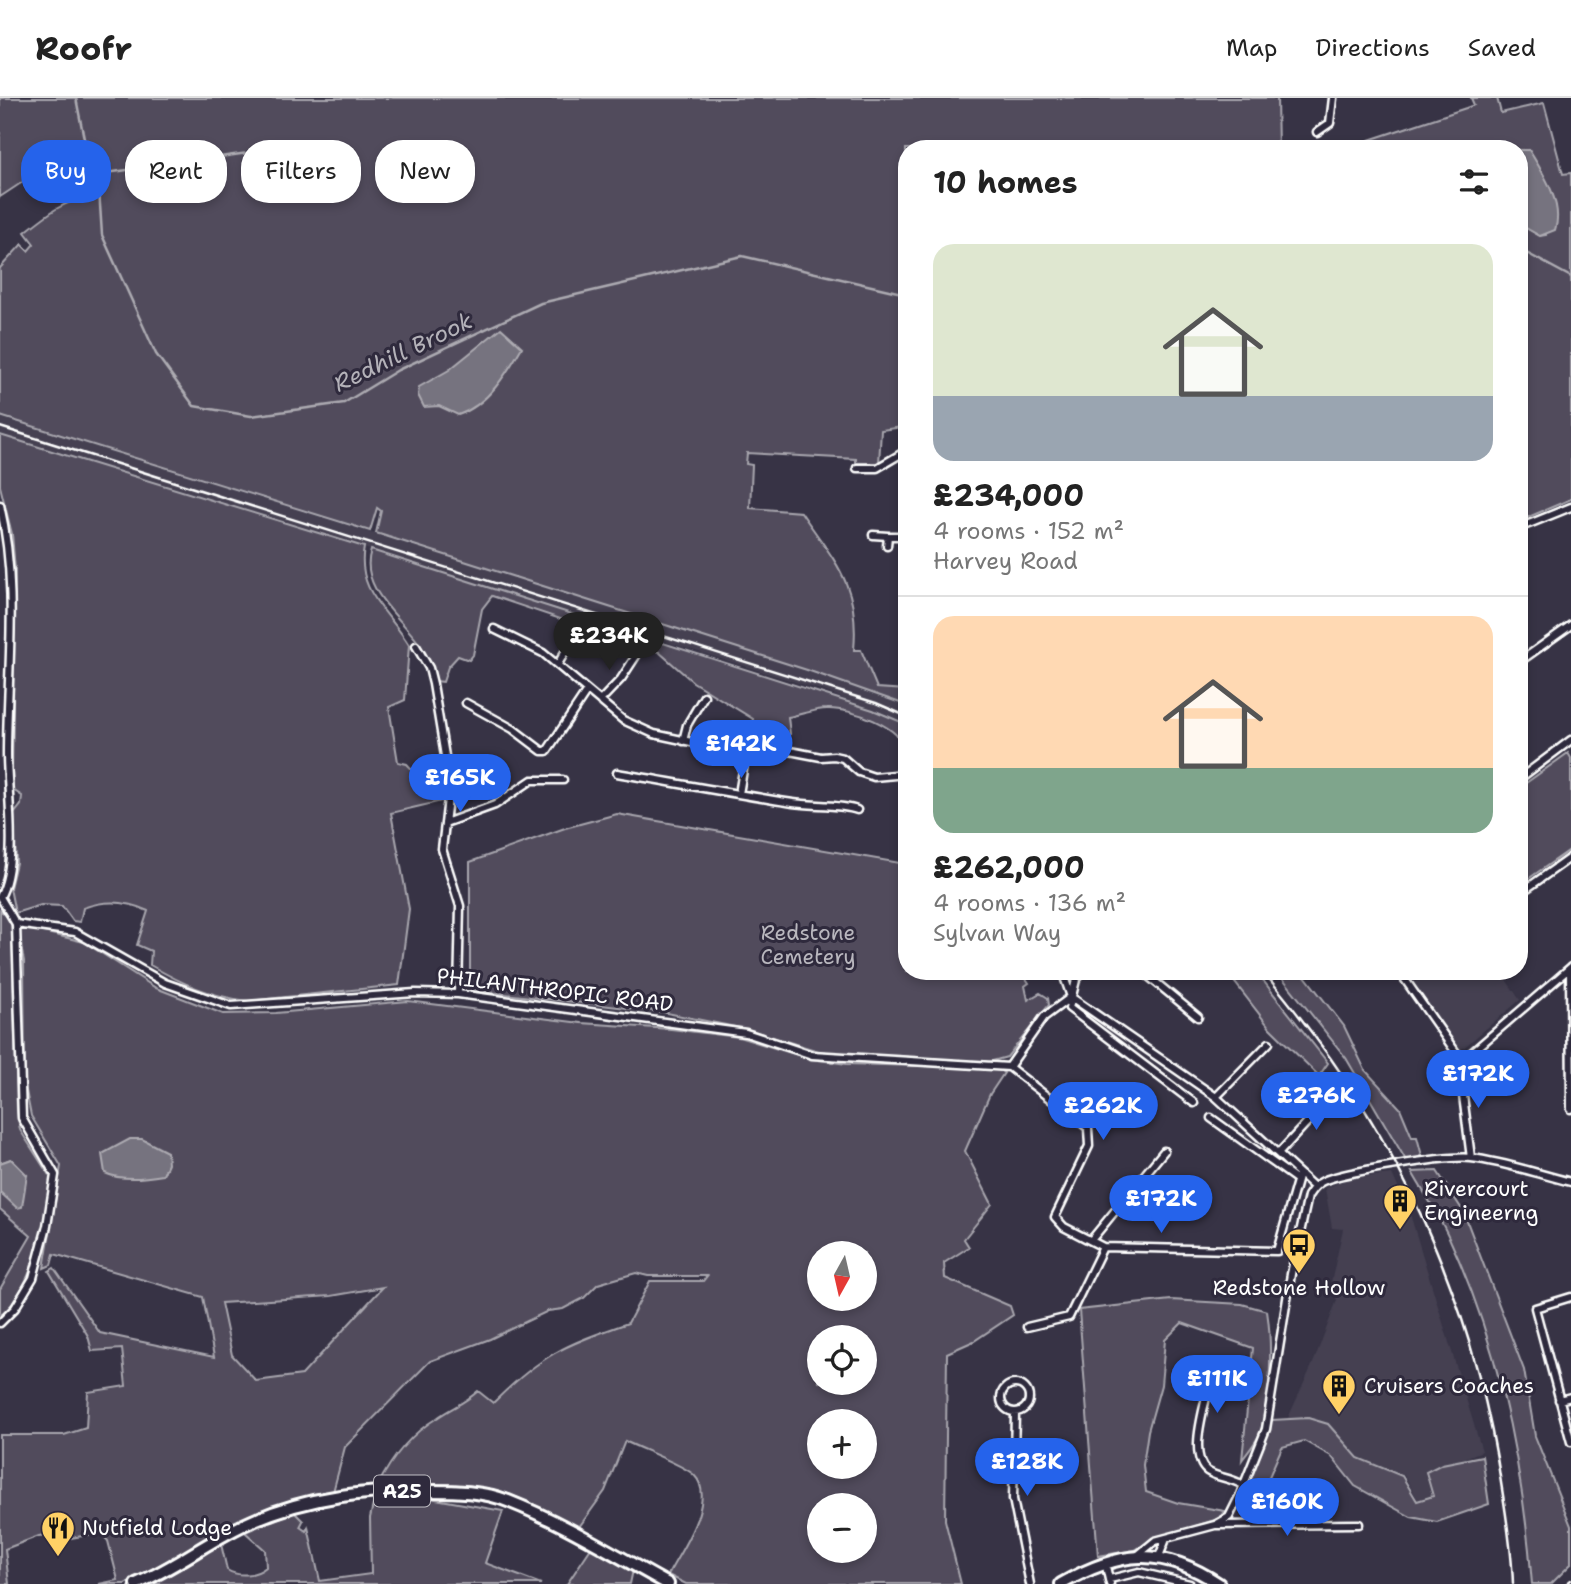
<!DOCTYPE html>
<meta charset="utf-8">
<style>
:root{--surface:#fff;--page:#f6f6f6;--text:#222;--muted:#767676;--line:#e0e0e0;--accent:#2563eb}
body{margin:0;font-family:"Shantell Sans",sans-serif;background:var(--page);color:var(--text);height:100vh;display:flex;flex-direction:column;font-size:26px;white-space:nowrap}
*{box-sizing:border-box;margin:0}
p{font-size:23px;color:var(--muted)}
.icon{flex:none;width:38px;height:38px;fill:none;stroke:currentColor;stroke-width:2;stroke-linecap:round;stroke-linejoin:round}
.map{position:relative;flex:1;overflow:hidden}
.drawer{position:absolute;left:898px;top:42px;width:630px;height:840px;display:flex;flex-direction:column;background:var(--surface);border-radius:28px;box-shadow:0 4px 10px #0003}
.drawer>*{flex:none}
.banner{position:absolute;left:21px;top:42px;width:665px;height:63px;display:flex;gap:14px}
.needle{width:46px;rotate:188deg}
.buttons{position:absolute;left:807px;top:1143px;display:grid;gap:14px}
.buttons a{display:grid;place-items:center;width:70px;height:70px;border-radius:50%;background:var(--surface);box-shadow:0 4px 10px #0003;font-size:35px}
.price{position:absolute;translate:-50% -60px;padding:0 16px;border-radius:24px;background:var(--accent);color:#fff;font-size:23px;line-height:46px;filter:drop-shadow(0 2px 4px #0008)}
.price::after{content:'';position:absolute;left:50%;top:42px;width:21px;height:16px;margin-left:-10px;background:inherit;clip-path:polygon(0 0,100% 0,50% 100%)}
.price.on{background:#222;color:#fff}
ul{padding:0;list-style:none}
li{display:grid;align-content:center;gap:14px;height:371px;padding:0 35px}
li+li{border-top:2px solid var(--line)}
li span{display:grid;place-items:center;height:217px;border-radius:21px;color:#555}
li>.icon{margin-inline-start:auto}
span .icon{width:126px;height:126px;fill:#fffc;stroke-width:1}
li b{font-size:30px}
h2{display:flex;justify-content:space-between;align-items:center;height:84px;padding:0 35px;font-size:30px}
.chip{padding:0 24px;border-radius:28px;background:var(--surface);box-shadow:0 4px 10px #0003;font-size:24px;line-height:63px}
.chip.on{background:var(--accent);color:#fff}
header{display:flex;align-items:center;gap:42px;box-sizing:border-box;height:98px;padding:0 35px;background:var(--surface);border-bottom:2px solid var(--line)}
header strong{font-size:33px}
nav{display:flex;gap:38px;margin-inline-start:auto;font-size:24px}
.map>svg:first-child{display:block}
</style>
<header>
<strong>Roofr</strong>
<nav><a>Map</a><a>Directions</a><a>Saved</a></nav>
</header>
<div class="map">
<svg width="1571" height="1486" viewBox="0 0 1571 1486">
<rect width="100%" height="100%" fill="#373345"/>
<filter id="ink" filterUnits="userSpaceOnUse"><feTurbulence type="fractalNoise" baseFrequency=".0143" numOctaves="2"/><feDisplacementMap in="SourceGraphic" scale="14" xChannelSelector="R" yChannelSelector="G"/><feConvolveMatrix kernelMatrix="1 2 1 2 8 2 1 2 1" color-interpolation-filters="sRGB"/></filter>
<g filter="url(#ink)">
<path fill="#444051" d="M0,318L807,572L906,607V626L824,593L0,337Z
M1427,873H1500L1520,902L1462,951H1457L1411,886Z
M1392,1076L1410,1116L1482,1353L1425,1376L1432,1397L1418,1402L1404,1377L1346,1359L1288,1320L1314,1263L1337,1202L1330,1189L1343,1131L1332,1130L1325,1090L1351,1080Z"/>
<path fill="#514c5c" stroke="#a8a6ae" stroke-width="2" fill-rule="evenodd" d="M0,0H1277L1278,51H906V305L902,329L881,332L879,365H856V361L747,355L746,366L752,367L750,410L801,414C835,464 860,487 854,552H861L877,590L906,592V607L807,572L376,435L381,413L377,410L370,433L0,318V170L22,146L28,153L34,146L25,134C50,114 62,104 93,97L90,71L80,46L0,99Z
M1471,0H1497L1501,15L1544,5L1563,76L1571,75V401L1519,423V126L1540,138L1546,137L1529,52L1370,51L1369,42L1466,10L1474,7Z
M0,337L364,449C356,494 388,512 409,547L405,602L389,609L398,664L407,666L419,679L415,691L426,698L435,692L443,694L442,703L391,715L409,811L399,887L248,903C211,899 181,885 150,867L151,853L137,847L148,813C127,803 104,802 83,810L80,824L73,823L62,808L41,807L15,815L10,790L16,765L14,716L21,707L22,698L13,692L12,673L15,472L12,436L0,388Z
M371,452L873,612L906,626V672L897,671V662L905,654C903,628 850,610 827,611C814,611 801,617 788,619L790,636L781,639L782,643L748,639L753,621L693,584L659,554L492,498L482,511L473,557L469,562L458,558L448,569L443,584L436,583C432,570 429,558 421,548C401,519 358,490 371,452Z
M1568,655L1571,660V751L1528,781L1519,769V690Z
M617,716L906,766V873H1021L1029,885L1025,888L1028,902L1040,895L1048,900L1049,907L1007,959L989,964L825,955L750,932L662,914L470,892V764L565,730Z
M0,812L10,821L12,832L17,1014L20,1032L52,1082C45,1129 35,1185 0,1220V1191L31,1138L0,1111V1094L3,1097L27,1077L11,1061L0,1065Z
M21,832H35L84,844L156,890L223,916L276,915L408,903L581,925L671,931L739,939L811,961L847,966L996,970L1004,975L990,996L965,1053L992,1106L964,1141L969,1149L944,1165L945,1180L1010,1208L1013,1217L974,1243L947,1255L945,1422L961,1486H686L668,1477C680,1453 718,1401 694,1377C684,1367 640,1351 625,1343L605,1393L579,1429C556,1419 534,1406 511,1397C471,1381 419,1387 377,1389C391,1361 410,1336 437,1320C451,1310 465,1305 478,1293L493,1305C541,1257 564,1247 628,1225L650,1183H703L707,1178H648L636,1175L615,1181L598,1186L584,1200L563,1211L548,1213L490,1241L430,1263L345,1349L333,1394L294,1402L247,1419L125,1486H99L118,1482L108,1443L101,1435L70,1440L68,1433L39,1438L5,1451L9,1486H0V1337H64L86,1330L88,1294L126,1288L122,1251L92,1253L88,1238L49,1173L54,1170L100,1235L214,1259L203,1199L54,1156L51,1167L44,1170L61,1068L31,1018L25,988L24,863L18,834ZM819,1155H864V1200H819ZM383,1189L302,1277L256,1283L232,1257L221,1205L331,1198ZM819,1239H864V1284H819ZM819,1323H864V1368H819ZM819,1407H864V1452H819Z
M1226,873H1255L1261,880L1328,965L1319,978L1270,930Z
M1277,873H1301L1344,928L1365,972L1400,1010L1412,1039H1417L1422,1058L1407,1064L1346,960Z
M1437,1073L1463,1113L1524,1272L1535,1338L1571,1428V1466L1551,1486H1532C1523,1369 1500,1251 1451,1144C1441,1120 1425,1097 1412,1074Z
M1171,1202L1242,1206L1267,1213C1272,1244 1272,1311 1258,1339C1254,1347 1247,1355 1242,1362L1253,1250L1182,1225L1165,1242L1161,1287L1148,1333L1143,1367L1146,1394L1178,1405L1225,1413L1221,1420L1151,1442L1135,1452L1098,1458L1079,1212Z
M1308,1320L1328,1326L1358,1360L1402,1378L1417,1403L1433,1398L1426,1374L1442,1366L1482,1358L1489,1406L1437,1424L1411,1419L1355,1388L1331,1358L1304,1343L1282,1349L1252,1418L1240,1411L1272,1322Z
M430,1400L503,1413L485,1465L541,1486H143L221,1446L227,1472C238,1479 256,1478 266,1469L265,1452L245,1434L294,1414L303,1423L300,1429L306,1433L308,1429L320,1483L371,1476L370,1420L374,1402Z
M591,1450L633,1472L630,1486H567Z"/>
<path fill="#76737f" stroke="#adabb2" stroke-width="2" d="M1519,52H1529C1543,75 1564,106 1555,132L1540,138L1519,126Z
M501,230L522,249C507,275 488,307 458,317L439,308L424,309L418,297L419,289L449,272Z
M130,1041H142L167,1054L168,1066L163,1077C146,1080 121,1083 105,1075L102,1056Z
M11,1061L27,1077L22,1109L17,1110L0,1094V1065Z"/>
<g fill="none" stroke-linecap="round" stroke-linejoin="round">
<path stroke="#adabb2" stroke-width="2.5" d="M76,0L88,61L98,76L102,137L156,256L194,308L251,318L344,305L398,272L541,205L742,158L906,196
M99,76L283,50
M1519,151L1571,179"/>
<g stroke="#fff" stroke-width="11">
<path id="minor" d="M1317,34L1330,25L1333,0
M857,370H877L906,353
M0,407C19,489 7,573 7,656C7,695 19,765 0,799
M1519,430L1571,409
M873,437L888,438
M887,448L888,438H906
M494,531L543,555L623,622L654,636L696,645L774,650L821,659L834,658L843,660L859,674L874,679L906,676
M416,548L429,570L433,586L447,670L449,692L442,751L460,808L458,896
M1519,564L1571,527
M558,566L579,530
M600,603L621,581L636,558
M466,605L513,631L542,653H547L587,593
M683,643L687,627L704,598
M617,675C676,685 734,696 793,705C812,708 842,706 857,712
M1519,681L1571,642
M739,696L747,648
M445,725L495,707L532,682H563
M1519,796L1571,759
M16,826L75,834L165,885L231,908L415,895L458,896L746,935L812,957L1009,969L1044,919L1071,899
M1570,870L1571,1011
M1062,873L1071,899L1216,999L1314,1089
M1084,873L1076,882L1069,910L1194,1005
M1142,873L1198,919
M1399,873L1462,963
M1009,969L1088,1030L1089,1048L1055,1119L1064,1129L1103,1149
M1216,999L1269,945
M1211,1020L1296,1081
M1279,1055L1333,996
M1471,1060L1460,974L1462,963L1571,869
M1092,1141L1164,1053
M1571,1199L1535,1210L1571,1344
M0,1225L15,1210L33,1180L47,1128L55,1077L22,1020L16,826L0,799
M1027,1229L1069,1219L1103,1149L1277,1153L1299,1076
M1180,1275L1210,1282C1206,1305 1187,1357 1207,1373C1217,1380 1229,1379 1243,1387
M1210,1282L1238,1289
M1001 1300a14 14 0 1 1 28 0a14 14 0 1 1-28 0Z
M1559,1302L1571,1299
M1015,1316L1013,1401L1030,1486
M1216,1427L1359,1426
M1138,1457L1155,1443L1215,1427L1229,1419L1239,1399L1266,1331L1291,1176L1308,1098C1312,1092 1316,1086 1323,1083C1343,1074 1449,1057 1471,1060C1505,1064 1538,1076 1571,1084
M1158,1461L1166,1441
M1105,1464L1110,1486
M1110,1481L1139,1474L1190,1486"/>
</g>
<g stroke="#fff" stroke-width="16">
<path id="primary" d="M136,1486C177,1469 212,1440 252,1423C310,1398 367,1392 429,1393C455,1393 483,1393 508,1403C564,1425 615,1457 668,1486
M1061,1486C1119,1453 1161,1447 1219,1486"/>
</g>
<use href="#minor" stroke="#2f2a3d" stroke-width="6"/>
<use href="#primary" stroke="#2f2a3d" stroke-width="10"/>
<path stroke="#fff" stroke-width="2.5" d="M0,329L876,605L906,618
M1262,873C1280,892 1296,914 1312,935C1413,1068 1478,1226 1502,1391C1507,1422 1512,1454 1513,1486
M1566,1486L1571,1482"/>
</g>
</g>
<defs>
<g id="building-pin" transform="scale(1.75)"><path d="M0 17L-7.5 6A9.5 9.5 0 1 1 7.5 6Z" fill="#ffd166" stroke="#2f2a3d"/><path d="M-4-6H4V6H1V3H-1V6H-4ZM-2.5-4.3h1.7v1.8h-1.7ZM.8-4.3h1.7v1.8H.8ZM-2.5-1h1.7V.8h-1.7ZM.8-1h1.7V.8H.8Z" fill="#111"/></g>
<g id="bus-pin" transform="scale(1.75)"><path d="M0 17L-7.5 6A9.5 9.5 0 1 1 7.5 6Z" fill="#ffd166" stroke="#2f2a3d"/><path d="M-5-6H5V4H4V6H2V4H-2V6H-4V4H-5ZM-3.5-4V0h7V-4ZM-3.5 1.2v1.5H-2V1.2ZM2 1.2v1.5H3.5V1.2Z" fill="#111"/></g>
<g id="restaurant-pin" transform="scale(1.75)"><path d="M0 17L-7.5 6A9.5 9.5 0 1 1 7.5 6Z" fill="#ffd166" stroke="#2f2a3d"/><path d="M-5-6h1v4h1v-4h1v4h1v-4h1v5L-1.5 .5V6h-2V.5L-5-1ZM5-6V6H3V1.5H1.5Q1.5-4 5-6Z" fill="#111"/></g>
</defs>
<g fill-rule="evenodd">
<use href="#building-pin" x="1400" y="1103"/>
<use href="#bus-pin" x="1299" y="1147"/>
<use href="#building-pin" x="1339" y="1288"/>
<use href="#restaurant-pin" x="58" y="1430"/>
</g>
<g text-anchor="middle" stroke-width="6" stroke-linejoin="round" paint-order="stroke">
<rect fill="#2f2a3d" stroke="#c1bfc5" stroke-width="2" x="374" y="1377.5" width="56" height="31" rx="5"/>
<g font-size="19" font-weight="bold" fill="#fff">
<text x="402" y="1400">A25</text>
</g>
<g font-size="21" fill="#b9b7be" stroke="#2f2a3d">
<text x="808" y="842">Redstone<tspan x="808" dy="24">Cemetery</tspan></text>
</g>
<g font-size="21" fill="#fff" stroke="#2f2a3d">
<text transform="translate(555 892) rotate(7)" y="7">PHILANTHROPIC ROAD</text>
</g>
<g font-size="21" fill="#fff" stroke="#2f2a3d" text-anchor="start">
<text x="1424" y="1098">Rivercourt<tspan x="1424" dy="24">Engineerng</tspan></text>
<text x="1299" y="1197" text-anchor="middle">Redstone Hollow</text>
<text x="1364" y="1295">Cruisers Coaches</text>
<text x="82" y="1437">Nutfield Lodge</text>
</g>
<g font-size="23" font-style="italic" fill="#b4b2b9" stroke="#2f2a3d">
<text transform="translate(403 254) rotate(-26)" y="8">Redhill Brook</text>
</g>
</g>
</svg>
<div class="buttons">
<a><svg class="needle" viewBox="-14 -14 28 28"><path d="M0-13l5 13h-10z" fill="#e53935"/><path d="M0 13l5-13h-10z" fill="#767676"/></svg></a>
<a><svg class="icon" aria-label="locate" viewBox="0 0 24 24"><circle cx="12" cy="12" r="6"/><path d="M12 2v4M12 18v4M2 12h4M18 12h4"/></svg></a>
<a>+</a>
<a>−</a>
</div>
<b class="price on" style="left:609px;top:574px">£234K</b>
<b class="price" style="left:741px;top:682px">£142K</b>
<b class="price" style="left:460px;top:716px">£165K</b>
<b class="price" style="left:1478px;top:1012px">£172K</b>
<b class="price" style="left:1316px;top:1034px">£276K</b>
<b class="price" style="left:1103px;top:1044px">£262K</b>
<b class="price" style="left:1161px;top:1137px">£172K</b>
<b class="price" style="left:1217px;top:1317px">£111K</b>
<b class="price" style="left:1027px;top:1400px">£128K</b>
<b class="price" style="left:1287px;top:1440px">£160K</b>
<div class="banner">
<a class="chip on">Buy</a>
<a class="chip">Rent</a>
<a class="chip">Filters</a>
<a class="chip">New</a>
</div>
<section class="drawer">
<h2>10 homes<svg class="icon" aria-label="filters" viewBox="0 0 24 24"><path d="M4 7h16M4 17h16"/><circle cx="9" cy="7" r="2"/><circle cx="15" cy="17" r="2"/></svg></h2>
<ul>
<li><span style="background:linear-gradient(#dfe7d0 70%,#9aa5b1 0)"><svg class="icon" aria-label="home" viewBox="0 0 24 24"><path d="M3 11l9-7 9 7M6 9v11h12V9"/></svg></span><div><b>£234,000</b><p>4 rooms · 152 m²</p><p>Harvey Road</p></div></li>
<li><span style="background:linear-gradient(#ffd9b3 70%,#7fa58c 0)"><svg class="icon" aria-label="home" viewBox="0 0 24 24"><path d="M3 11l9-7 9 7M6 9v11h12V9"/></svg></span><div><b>£262,000</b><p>4 rooms · 136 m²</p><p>Sylvan Way</p></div></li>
</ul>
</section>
</div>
